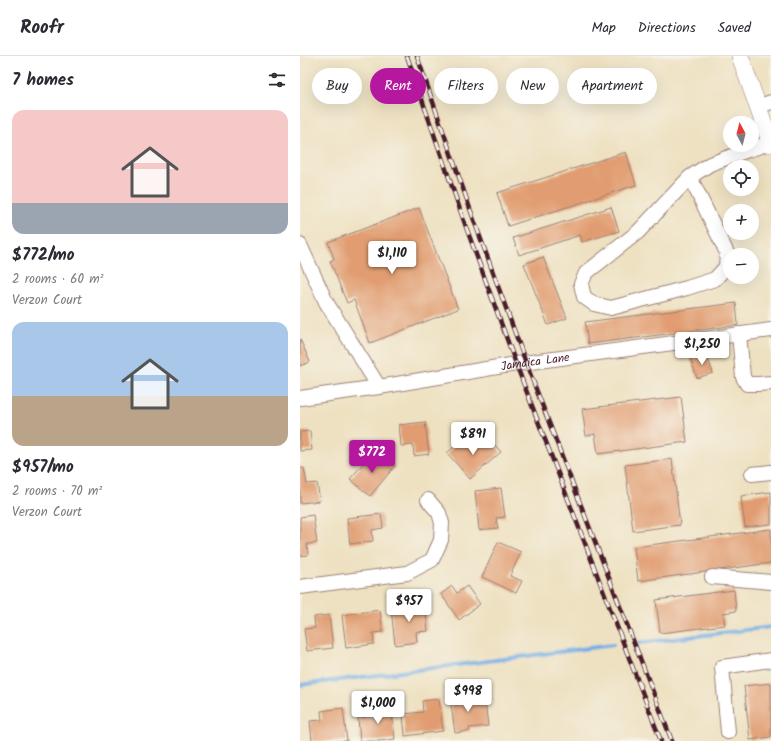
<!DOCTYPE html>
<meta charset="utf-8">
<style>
:root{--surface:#fff;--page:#f7f7f7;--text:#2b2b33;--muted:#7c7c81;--line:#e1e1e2;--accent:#b5179e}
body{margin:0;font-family:Kalam,sans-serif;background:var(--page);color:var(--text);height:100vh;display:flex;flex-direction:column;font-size:15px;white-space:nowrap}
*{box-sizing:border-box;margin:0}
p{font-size:13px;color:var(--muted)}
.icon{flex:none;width:22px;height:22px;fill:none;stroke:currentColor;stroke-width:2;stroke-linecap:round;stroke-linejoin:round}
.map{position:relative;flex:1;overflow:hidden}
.panel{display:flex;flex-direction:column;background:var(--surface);width:300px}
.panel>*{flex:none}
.hud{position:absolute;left:12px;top:12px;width:380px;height:36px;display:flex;gap:8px}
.needle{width:26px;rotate:353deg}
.buttons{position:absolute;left:423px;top:60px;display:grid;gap:8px}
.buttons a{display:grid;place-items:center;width:36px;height:36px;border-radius:50%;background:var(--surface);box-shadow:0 4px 16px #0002;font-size:20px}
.price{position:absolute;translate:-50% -34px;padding:0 9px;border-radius:4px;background:#fff;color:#222;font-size:13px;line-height:26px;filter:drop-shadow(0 1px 2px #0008)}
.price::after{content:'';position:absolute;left:50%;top:24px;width:12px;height:9px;margin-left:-6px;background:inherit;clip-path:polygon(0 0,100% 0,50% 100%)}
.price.on{background:var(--accent);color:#fff}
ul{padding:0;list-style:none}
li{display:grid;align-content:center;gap:8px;height:212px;padding:0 12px}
li span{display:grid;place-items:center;height:124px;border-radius:12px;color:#555}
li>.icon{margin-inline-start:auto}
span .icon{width:72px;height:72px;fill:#fffc;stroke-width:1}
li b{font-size:17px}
h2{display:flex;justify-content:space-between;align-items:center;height:48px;padding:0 12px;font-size:17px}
.pill{padding:0 14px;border-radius:18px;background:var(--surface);box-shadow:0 4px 16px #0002;font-size:14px;line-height:36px}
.pill.on{background:var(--accent);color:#fff}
header{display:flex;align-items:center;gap:24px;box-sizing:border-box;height:56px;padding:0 20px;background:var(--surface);border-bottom:1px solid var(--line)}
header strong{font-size:19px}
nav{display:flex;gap:22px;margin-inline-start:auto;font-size:14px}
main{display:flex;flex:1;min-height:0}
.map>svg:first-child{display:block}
</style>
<header>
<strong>Roofr</strong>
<nav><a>Map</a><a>Directions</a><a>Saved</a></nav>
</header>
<main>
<section class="panel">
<h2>7 homes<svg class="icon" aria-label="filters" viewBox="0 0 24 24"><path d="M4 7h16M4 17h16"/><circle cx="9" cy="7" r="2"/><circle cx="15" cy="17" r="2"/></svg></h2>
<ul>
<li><span style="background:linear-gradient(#f6c9c9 75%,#9aa5b1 0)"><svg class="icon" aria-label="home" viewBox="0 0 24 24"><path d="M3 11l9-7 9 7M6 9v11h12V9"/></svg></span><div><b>$772/mo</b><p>2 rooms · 60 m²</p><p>Verzon Court</p></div></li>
<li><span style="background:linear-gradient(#a9c7e8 60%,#b9a48a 0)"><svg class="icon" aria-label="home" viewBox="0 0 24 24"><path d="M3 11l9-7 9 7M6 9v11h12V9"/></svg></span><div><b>$957/mo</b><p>2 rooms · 70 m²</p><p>Verzon Court</p></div></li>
</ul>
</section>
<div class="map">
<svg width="471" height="685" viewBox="0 0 471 685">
<rect width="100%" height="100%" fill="#f7f3e8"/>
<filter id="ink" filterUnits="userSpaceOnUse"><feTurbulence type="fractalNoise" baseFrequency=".025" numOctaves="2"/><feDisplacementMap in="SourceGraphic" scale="8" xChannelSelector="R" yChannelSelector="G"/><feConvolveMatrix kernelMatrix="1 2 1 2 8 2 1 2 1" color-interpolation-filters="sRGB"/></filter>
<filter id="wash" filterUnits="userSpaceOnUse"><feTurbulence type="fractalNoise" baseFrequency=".012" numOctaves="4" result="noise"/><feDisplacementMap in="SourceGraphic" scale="16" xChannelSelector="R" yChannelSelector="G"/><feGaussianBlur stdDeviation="0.9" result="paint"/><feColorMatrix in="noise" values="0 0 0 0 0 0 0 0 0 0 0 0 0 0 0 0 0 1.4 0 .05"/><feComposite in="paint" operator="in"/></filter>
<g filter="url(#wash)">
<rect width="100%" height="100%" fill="#eee1c1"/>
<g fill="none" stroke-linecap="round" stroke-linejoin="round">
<path stroke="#73aee4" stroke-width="4" d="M339,587L471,571
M0,629L313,589"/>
</g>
<g id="blocks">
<path fill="#e19d71" d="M326,96L336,129L208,170L197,137Z
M311,151L319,175L282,186L280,179L219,199L213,182Z
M119,152L158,253L70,287L54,244L47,247L30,205L34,203L28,186Z
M243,201L267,262L248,269L224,208Z
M436,247L438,269L288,288L285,266Z
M0,283L10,306L0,310Z
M406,297L413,317L397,322L390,302Z
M381,341L387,386L298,398L295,378L286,380L282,353Z
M125,366L129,398L114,400L113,389L101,390L99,369Z
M10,375L12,394L0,395V376Z
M164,382L174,394L189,382L201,396L170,423L147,397Z
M79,397L95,410L70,440L50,423L67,403L71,406Z
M372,403L380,469L333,475L325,409Z
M0,412H4L7,428L17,427L20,445L0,447Z
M201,432L205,461L196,462L198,472L179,474L175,435Z
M471,436V468L445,471L441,440Z
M81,458L83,472L72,474L73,485L50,488L47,462Z
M13,459L17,487L7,488L8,499L0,500V461Z
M471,473V507L338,525L334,491Z
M198,486L221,496L210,520L222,525L216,537L182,521Z
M152,530L157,537L167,530L180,548L159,564L141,538Z
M434,534L436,555L423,557L425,569L360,577L356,544Z
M125,548L128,575L116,576L117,586L95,589L91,552Z
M80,554L83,576L73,577L74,588L46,592L42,559Z
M29,559L33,592L7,595L4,573L15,572L14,561Z
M471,627V681L450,684L444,630Z
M172,638V645L185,644L188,670L169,672L170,675L155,677L150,641Z
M139,643L143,675L105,680L103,658L123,656L122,645Z
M91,647L95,683L80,685H60L58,662L75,660L74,649Z
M43,652L47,685H12L10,665L22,664L21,655Z"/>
</g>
</g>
<g filter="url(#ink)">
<use href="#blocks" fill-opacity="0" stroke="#9c8076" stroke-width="1"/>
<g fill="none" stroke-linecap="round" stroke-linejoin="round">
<g stroke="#9c8076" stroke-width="16">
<g id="minor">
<path d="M458,51L471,46"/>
<path d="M390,121L427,197L426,211L415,223L387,232L311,252L294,248L284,241L281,228L286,217L338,176L390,121L410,108L448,94L470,87"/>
<path d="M0,189L26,246L79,331"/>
<path d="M439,278L443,321L447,328H458L471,327"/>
<path id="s1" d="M0,342L79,331L216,308L471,274"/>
<path d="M452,418L471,416"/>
<path d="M412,521L471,526"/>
<path d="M0,531L107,517L132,504L141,484L142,467L139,457L128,444"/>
<path d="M428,676L422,611L471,604"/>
</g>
</g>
<g stroke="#9c8076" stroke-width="18">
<path id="major" d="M440,0L471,88"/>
</g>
<use href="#minor" stroke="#fff" stroke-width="14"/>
<use href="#major" stroke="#fff" stroke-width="17"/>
<g stroke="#4a1f2b" stroke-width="4.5">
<path id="rail" d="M107,0L166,171L216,308L361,685
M117,0L175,167L226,307L372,685"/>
</g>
<use href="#rail" stroke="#f7f3e8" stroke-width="3" stroke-dasharray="9" stroke-linecap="butt"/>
</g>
</g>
<g text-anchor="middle" stroke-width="3" stroke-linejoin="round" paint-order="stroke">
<g font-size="12" fill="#4a1f2b" stroke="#f7f3e8">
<text dy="4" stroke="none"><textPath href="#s1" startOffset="238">Jamaica Lane</textPath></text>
</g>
</g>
</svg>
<div class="buttons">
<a><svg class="needle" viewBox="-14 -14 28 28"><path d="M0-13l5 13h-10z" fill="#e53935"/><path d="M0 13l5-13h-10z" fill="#7c7c81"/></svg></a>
<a><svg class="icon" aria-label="locate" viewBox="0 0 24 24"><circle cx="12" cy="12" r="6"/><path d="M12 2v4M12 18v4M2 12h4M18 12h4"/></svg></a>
<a>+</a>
<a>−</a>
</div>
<b class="price" style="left:92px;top:219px">$1,110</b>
<b class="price" style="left:402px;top:310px">$1,250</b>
<b class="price" style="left:173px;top:400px">$891</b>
<b class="price on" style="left:72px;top:418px">$772</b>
<b class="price" style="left:109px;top:567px">$957</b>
<b class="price" style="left:168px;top:657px">$998</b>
<b class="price" style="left:78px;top:669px">$1,000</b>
<div class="hud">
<a class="pill">Buy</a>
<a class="pill on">Rent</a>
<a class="pill">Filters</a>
<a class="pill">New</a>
<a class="pill">Apartment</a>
</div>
</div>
</main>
